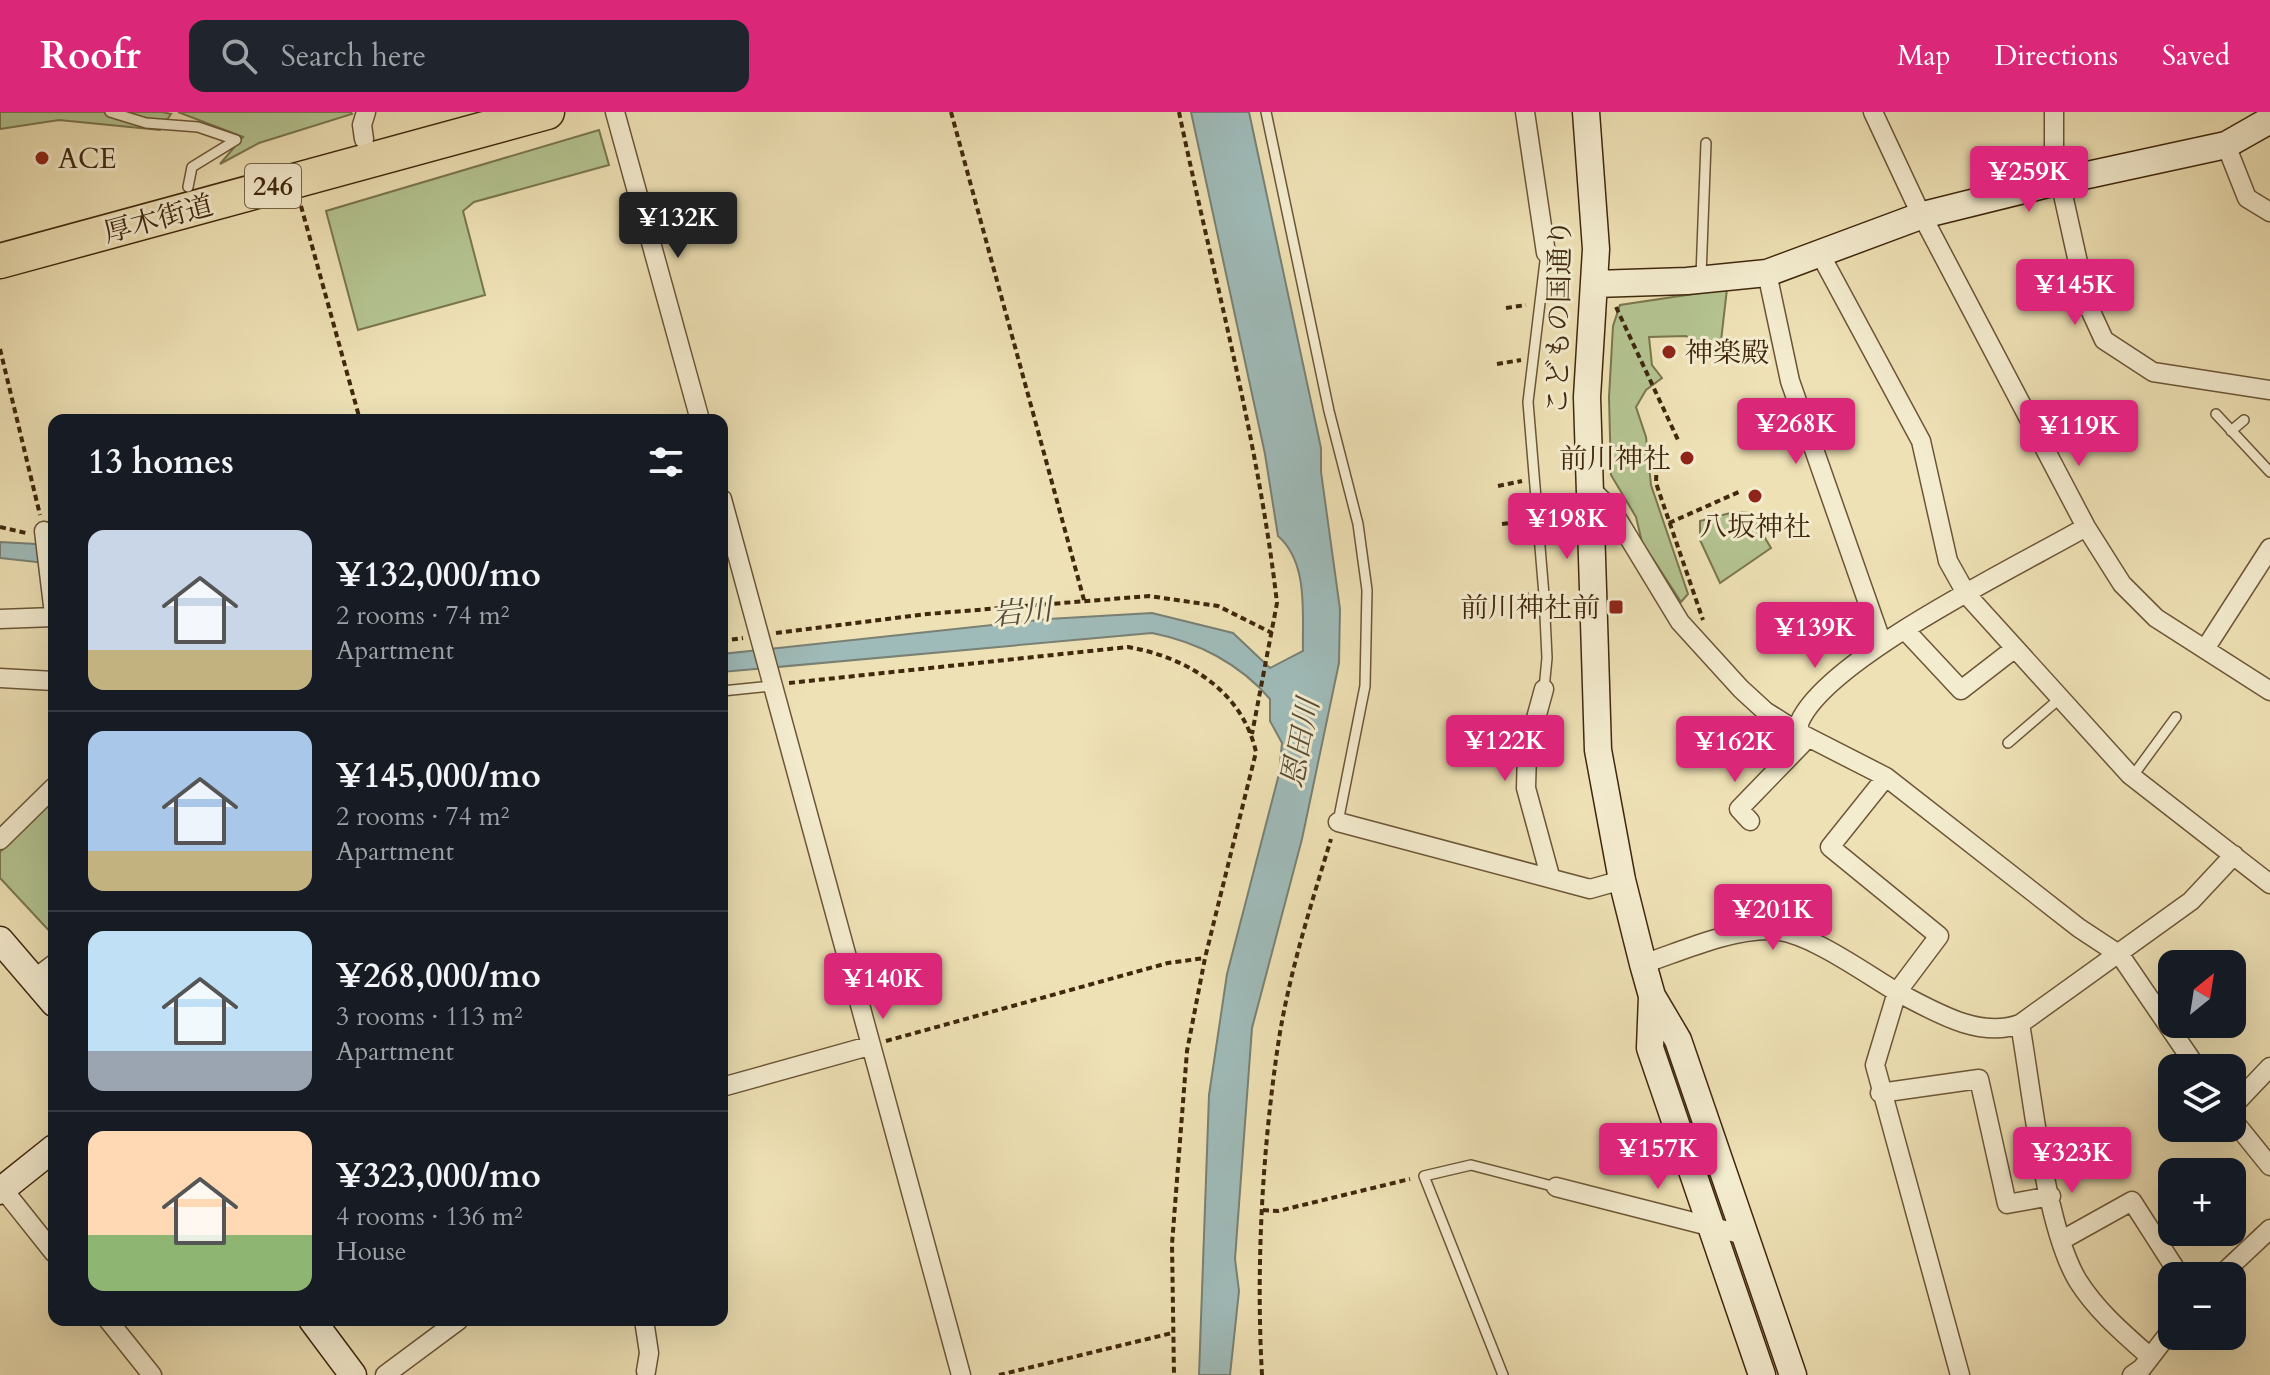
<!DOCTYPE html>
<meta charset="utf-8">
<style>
:root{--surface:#171b24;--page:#20242c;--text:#f1f3f6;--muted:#9ea1a6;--line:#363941;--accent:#db2777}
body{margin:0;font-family:Cardo,"Noto Serif JP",serif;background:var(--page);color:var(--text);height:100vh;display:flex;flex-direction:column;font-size:30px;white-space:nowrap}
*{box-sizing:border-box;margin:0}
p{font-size:26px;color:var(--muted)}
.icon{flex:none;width:44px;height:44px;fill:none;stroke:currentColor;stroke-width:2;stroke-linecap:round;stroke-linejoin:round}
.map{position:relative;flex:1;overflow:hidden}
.side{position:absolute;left:48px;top:302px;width:680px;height:912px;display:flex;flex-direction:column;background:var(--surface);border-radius:16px;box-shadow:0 8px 32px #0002}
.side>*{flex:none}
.needle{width:52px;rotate:30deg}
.fabs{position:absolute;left:2158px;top:838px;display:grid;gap:16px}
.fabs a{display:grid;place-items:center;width:88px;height:88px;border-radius:16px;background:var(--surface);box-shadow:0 8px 32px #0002;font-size:40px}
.price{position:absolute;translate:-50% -68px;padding:0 18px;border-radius:8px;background:var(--accent);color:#fff;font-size:26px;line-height:52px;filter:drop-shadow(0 2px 4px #0008)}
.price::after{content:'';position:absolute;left:50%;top:48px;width:24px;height:18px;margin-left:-12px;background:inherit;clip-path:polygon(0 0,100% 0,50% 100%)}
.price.on{background:#222;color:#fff}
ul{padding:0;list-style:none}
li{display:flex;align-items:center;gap:24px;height:200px;padding:0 40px}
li+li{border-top:2px solid var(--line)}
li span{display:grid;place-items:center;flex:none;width:224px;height:160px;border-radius:16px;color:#555}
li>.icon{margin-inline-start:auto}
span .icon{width:96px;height:96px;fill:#fffc;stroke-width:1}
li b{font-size:34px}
h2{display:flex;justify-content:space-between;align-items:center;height:96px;padding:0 40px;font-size:34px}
header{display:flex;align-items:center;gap:48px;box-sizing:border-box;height:112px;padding:0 40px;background:var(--accent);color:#fff}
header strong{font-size:38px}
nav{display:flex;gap:44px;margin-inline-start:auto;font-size:28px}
.search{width:560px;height:72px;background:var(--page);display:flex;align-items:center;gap:20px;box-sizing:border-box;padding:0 28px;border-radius:16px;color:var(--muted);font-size:30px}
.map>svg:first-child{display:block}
</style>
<header>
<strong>Roofr</strong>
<div class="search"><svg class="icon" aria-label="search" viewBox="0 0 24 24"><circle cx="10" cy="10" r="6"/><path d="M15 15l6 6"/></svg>Search here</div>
<nav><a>Map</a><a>Directions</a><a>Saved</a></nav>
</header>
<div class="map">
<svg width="2270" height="1263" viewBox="0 0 2270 1263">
<rect width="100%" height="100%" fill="#eee1b5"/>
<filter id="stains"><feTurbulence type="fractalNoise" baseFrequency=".0025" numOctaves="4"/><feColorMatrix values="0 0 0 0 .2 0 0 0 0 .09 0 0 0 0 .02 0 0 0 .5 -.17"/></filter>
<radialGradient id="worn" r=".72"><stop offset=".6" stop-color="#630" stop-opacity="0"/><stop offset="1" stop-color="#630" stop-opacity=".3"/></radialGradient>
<path fill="#b4c491" stroke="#7a764f" stroke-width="2" d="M0,0H162L171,2L160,18L59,8L0,17Z
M178,0H351L352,2L259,31L220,52L243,25Z
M599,18L609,53L474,90L463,99L485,183L358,218L326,99Z
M1727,177L1719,246L1686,224L1649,225L1652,253L1662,266L1646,278L1636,295L1646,325L1651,373L1688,482L1681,490L1642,430L1636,405L1611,363L1609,285L1613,214L1620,193Z
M1734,400L1750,401L1771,436L1720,471L1700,428V409Z
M54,686V824L0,766V740Z"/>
<path fill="#9fbbb9" stroke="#798074" stroke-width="2" d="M1191,0H1249L1321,336V360L1340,497L1339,551L1302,727L1252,916L1235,1147L1239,1179L1230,1263H1199L1209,983L1227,862L1279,662L1282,631L1270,609V587C1240,552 1198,530 1152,521L722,560V542L1048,507L1152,501L1233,521L1270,556L1303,539C1302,502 1309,451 1278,424L1265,342Z
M0,430L54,433V452L0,446Z"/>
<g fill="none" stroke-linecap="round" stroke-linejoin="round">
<g stroke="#6c5637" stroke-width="12">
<path id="lane" d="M110,0L146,11L198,15L236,28L192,55L188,75
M1266,0L1329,299L1358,412L1367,478L1365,574L1338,710
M1701,164L1706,31
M2216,302L2270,360
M2231,319L2244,308
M1544,577L1547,546L1544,483L1528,290L1546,141
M722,579L772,574
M2008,631L2058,588
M2132,665L2176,605
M1503,1263L1424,1064L1471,1053L1556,1075"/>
</g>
<g stroke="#6c5637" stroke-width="21">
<path id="street" d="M615,0L700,308
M1525,0L1546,141
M1873,0L1917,94L2086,415L2122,472L2156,506L2270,579
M2054,0V42L2087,191L2104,228L2153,260L2270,278
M364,27L362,13L366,0
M2226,33L2247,86L2270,100
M1819,140L1921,329L1948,449L1967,483L2130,663L2270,772
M1767,161L1790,269L1882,531
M1590,376L1612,398L1680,510L1741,577L1765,599L1798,620L1886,665L2079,816L2120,843L2197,956
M722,387L961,1263
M44,419L54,502
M0,507L54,505
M1905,518L1961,578L2014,537
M2205,537L2270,436
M0,566L54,569
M1544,577L1527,639L1526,676L1550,764
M1750,709L1739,697L1802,632C1800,624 1797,617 1800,609C1829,545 2020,453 2086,415
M1338,710L1590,777L1622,768
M0,728L54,675
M1643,852C1682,839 1728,818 1769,818C1807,818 1864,861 1897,880L1939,824L1830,735L1886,665
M34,867L54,852
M2020,912C2032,979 2045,1115 2078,1169C2097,1199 2123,1221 2149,1244
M722,975L869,934
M1880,981L1979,967L2007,1092L2051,1084
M2232,995L2270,955
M2232,1007L2270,1054
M1556,1075L1748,1124
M3,1077L54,1141
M2062,1128L2132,1089L2180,1164
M2220,1164L2270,1117
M108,1208L152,1263
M644,1208L649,1241L646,1259
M385,1263L459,1208
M1960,1263L1875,953L1897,880C1934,899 1978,927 2020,912L2191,789L2234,743
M2132,1263L2142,1256L2172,1217"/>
</g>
<g stroke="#40280d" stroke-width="29">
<path id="secondary" d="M1586,0L1596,137L1587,285L1598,638L1622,768L1643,852L1652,884L1678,928L1793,1263
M1595,172L1687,169L1767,161L1923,103L2060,69L2226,33L2270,8
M0,828L54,891
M1652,884L1650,936L1762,1263
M0,1079L54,1036
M312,1208L353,1263"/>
</g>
<g stroke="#40280d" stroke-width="37">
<path id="highway" d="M0,149L547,0"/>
</g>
<path stroke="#40280d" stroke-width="4" stroke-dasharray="6 4" stroke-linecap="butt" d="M951,0L1084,488
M1179,0C1213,163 1258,326 1277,491L1252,622
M301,94L360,308
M1616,195L1679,330
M1506,196L1526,193
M0,237L40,403
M1497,252L1521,248
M1657,343L1656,371L1703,508
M1498,374L1522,369
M1669,411L1741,379
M1502,412L1525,409
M0,415L26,421
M1509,486L1529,482
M776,521L927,502L1149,484L1218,494L1272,521
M722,529L743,526
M789,571L1128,535C1186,545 1242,578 1256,640L1205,846L1187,939L1172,1132L1174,1263
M886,929L1168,851L1205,846
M1263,1098L1278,1099L1410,1067
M999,1263L1172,1221
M1262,1263C1256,1157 1262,1045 1277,940C1287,868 1310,796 1331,727"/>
<use href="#lane" stroke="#f4eccf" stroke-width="9"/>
<use href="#street" stroke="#f4eccf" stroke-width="18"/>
<use href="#secondary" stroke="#f4eccf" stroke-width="26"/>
<use href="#highway" stroke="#eee1b5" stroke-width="34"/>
</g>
<g fill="#8f2418" stroke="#f4eccf" stroke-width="3">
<circle cx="42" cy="46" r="8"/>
<circle cx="1669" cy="240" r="8"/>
<circle cx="1687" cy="346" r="8"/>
<circle cx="1755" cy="384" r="8"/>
<rect x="1608" y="487" width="16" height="16" rx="4"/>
</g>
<g text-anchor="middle" stroke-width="6" stroke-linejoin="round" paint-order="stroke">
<rect fill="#f4eccf" stroke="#766347" stroke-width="2" x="245" y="52" width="56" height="44" rx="6"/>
<g font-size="26" font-weight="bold" fill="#40280d">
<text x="273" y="83">246</text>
</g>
<g font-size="28" fill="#40280d" stroke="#f4eccf" text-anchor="start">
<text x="58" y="56">ACE</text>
<text x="1685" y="250">神楽殿</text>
<text x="1671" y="356" text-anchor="end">前川神社</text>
<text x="1755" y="424" text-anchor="middle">八坂神社</text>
<text x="1600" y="505" text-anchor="end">前川神社前</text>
</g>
<g font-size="28" fill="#40280d" stroke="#f4eccf">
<text transform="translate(158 106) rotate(-15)" y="10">厚木街道</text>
<text transform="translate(1558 205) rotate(-89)" y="10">こどもの国通り</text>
</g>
<g font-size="30" font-style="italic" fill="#584d38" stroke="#f4eccf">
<text transform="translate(1022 500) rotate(-6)" y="10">岩川</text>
<text transform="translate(1300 631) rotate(-79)" y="10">恩田川</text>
</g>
</g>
<rect width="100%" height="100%" filter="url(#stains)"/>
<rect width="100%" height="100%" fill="url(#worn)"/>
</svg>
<div class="fabs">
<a><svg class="needle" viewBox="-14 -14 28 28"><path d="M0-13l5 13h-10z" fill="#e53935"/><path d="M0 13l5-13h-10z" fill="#9ea1a6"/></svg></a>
<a><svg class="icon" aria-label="layers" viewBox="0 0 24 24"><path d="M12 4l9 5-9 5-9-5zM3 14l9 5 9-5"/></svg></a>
<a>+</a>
<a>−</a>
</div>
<b class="price" style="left:2029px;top:102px">¥259K</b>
<b class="price on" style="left:678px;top:148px">¥132K</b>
<b class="price" style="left:2075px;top:215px">¥145K</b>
<b class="price" style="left:1796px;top:354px">¥268K</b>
<b class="price" style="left:2079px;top:356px">¥119K</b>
<b class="price" style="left:1567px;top:449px">¥198K</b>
<b class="price" style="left:1815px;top:558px">¥139K</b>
<b class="price" style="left:1505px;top:671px">¥122K</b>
<b class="price" style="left:1735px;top:672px">¥162K</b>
<b class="price" style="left:1773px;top:840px">¥201K</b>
<b class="price" style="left:883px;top:909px">¥140K</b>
<b class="price" style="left:1658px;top:1079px">¥157K</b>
<b class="price" style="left:2072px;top:1083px">¥323K</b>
<section class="side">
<h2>13 homes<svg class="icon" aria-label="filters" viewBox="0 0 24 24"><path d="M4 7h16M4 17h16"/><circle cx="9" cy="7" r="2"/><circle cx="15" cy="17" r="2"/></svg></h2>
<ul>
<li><span style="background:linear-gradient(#c9d6e8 75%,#c2b280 0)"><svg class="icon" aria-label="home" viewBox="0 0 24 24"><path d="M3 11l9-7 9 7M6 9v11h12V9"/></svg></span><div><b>¥132,000/mo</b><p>2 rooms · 74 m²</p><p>Apartment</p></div></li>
<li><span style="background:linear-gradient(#a9c7e8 75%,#c2b280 0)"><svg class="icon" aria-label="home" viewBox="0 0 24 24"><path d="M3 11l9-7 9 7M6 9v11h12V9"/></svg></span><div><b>¥145,000/mo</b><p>2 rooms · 74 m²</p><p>Apartment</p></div></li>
<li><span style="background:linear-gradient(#bfe0f5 75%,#9aa5b1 0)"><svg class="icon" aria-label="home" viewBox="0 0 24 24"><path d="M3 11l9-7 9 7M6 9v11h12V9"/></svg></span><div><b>¥268,000/mo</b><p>3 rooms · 113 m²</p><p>Apartment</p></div></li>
<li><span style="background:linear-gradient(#ffd9b3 65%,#8fb573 0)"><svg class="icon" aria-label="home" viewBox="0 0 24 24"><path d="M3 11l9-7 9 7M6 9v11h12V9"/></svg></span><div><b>¥323,000/mo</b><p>4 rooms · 136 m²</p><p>House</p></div></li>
</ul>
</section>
</div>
